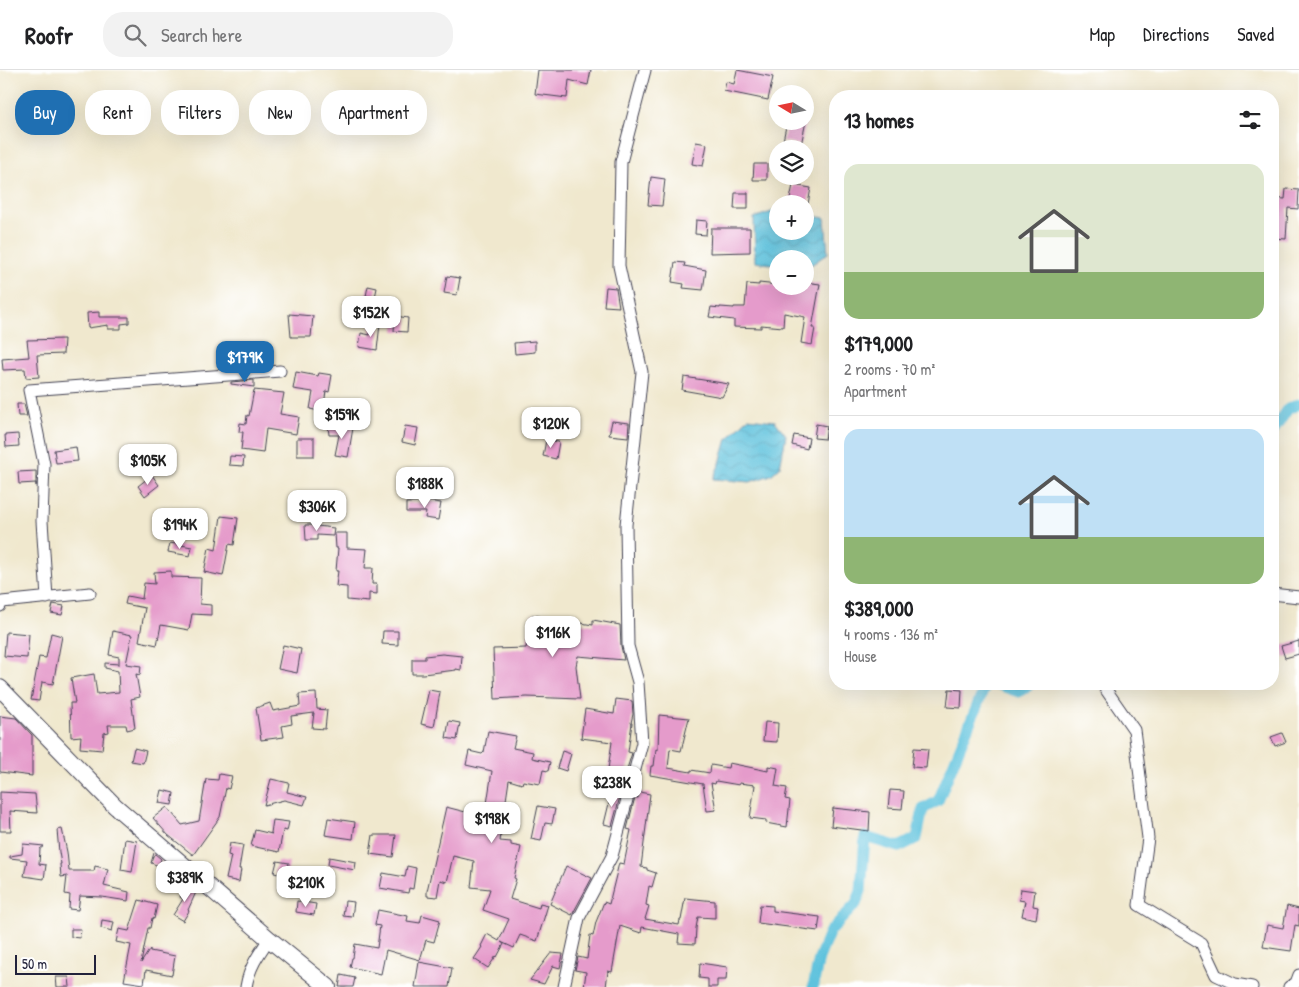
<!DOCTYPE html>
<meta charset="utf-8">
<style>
:root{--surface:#fff;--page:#f2f2f2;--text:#202124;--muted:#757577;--line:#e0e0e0;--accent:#1f6fb2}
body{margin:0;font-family:"Patrick Hand",sans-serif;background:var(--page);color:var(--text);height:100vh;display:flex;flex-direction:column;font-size:19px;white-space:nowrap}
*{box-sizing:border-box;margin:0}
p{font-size:16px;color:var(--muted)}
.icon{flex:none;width:28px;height:28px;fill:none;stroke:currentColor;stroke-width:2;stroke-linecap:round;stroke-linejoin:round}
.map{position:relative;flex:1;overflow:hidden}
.sheet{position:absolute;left:829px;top:20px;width:450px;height:600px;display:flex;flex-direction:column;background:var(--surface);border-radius:20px;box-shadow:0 5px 20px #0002}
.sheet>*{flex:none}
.hud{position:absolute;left:15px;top:20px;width:475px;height:45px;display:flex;gap:10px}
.needle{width:32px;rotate:280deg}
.controls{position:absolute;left:769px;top:15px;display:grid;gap:10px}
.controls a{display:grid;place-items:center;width:45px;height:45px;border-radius:50%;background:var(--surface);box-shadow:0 5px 20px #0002;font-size:25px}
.scale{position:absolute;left:15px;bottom:12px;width:81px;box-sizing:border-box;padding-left:5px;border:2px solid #22223b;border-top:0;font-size:14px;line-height:18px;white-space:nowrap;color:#22223b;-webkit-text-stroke:4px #fff;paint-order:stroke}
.price{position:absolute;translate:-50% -42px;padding:0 11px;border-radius:10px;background:#fff;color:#222;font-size:16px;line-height:32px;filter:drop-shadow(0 1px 2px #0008)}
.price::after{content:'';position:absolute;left:50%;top:30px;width:15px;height:11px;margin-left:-8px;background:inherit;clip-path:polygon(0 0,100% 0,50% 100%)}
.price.current{background:var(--accent);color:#fff}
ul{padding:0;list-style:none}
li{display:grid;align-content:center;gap:10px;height:265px;padding:0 15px}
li+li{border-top:1px solid var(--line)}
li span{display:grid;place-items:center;height:155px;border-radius:15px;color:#555}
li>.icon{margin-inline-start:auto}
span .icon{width:90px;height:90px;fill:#fffc;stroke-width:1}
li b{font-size:21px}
h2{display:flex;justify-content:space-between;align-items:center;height:60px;padding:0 15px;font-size:21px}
.chip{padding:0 18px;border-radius:20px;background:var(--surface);box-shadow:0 5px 20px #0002;font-size:18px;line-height:45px}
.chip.current{background:var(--accent);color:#fff}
header{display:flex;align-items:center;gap:30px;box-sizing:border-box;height:70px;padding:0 25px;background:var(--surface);border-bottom:1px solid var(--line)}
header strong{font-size:24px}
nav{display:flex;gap:28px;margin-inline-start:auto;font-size:18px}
.search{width:350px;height:45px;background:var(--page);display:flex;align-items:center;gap:12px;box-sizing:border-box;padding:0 18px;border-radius:20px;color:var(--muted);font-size:19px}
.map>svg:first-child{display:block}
</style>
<header>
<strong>Roofr</strong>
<div class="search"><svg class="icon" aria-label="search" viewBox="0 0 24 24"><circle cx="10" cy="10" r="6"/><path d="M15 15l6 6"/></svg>Search here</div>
<nav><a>Map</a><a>Directions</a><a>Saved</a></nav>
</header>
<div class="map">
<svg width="1299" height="917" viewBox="0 0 1299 917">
<defs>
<pattern id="water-waves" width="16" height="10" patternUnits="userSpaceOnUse" patternTransform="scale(1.25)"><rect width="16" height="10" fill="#5fc2dd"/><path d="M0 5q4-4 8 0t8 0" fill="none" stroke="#52a6bf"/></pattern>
</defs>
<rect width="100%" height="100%" fill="#fff"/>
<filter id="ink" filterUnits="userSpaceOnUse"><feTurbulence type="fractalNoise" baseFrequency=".02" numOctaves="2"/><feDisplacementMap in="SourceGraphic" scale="10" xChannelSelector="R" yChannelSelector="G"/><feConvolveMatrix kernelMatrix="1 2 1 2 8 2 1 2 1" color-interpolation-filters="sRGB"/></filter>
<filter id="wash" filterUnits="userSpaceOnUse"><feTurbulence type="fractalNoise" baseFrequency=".0096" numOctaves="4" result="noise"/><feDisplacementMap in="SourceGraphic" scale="20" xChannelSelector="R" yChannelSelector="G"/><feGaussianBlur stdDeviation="1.12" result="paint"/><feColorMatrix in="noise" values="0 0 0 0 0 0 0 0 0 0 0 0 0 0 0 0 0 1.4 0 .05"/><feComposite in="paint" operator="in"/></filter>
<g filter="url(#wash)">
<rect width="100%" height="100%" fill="#f0e8ce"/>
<path fill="url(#water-waves)" stroke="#40728c" d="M777,140L778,161H805V145L825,148L828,183L807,198H805V189H778L777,195L755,192L754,148Z
M748,348L775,351L786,365L780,397L771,405L750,412L713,409L720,393L727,369Z"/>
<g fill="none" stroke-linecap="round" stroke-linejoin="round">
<path stroke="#5fc2dd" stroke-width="11" d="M1272,363L1288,339L1299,334
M996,614L1019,622L1030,614
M813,917L819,888L830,861L856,834L861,821L865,767L899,777L917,768L923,739L938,731L986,614"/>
</g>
<g id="blocks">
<path fill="#e59bcb" d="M538,0H591L588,15L569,10L567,28L535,24Z
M737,0L773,7L768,30L724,21L726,12L734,14Z
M787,51H806L801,75L783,71Z
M696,72L707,74L703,96L692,94Z
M754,94H767V110H753Z
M651,107L665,109L662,136L648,135Z
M793,115L811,118L808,134H789Z
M1286,119L1299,120L1298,139L1288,138L1286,169L1272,168L1274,147L1272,146V128L1285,129Z
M735,123H748V139H734Z
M696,150L707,151L706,165L695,164Z
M711,158H750V182L710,183Z
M675,192L685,193L684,196L706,200L703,220L683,218L684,214L672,212Z
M447,206L460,208L457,225L444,223Z
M805,212L820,214L812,258H815L812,275L801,273L805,247L784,243L783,257L761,255V258L734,257V250L709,247L711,237L720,238V237L734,238V237H745L747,214L759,215V213L778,215V216L800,218V216H805Z
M368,216L377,218L375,227L366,226Z
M606,217L616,218L619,237L604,236Z
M99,242V247H129V253L121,254V259H108V255L88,258L87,243Z
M289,244L313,246L311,267H291Z
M395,246L408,248L407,262L394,261Z
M371,253L380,254L377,280L359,277L361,263L370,265Z
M64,269L63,284L37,285L39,307L26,308L25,299L3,300L2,289L29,287L27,270Z
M535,271V282L515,284L514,273Z
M258,279L261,292L257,293V295L250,296L247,281Z
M296,302L318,306L319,303L332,305L329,322L326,321L323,342L310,339L313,322L293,319Z
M684,307L729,314L722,327L682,320Z
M254,310V317L231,314V312Z
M254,320L284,323L280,344L299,347L296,364L266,359L263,383L241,380L243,362H239L240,353L246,354L247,345L249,346Z
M17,334H24L27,346H18Z
M612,351L629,353L628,367L609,365Z
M816,354L827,356L825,369L814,368Z
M328,356L353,358L348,387L335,385L339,365H329Z
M405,356L418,358L415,375L402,372Z
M18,364L19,376L6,377L5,365Z
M794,365L809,368L807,379L792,375Z
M297,368H314V386H297Z
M546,370L559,372L556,389L543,386Z
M76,377L78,391L56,393L54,380Z
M230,386L244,387L243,396L229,395Z
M36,401V416V413L19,414L18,402Z
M152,405L159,415L145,426L138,416Z
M428,431L441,433L438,450L425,448L426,442H406V433L428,432Z
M221,446L238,448L234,475L229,474L223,506L204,502L209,478L216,480Z
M305,455H317V456L334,458L333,466L317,465V470H306Z
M335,463H347V478L367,479L365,498H373L372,514H377V524L369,523V532L347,530V517L336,516L338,501H336L338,478H336Z
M170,473L192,477L190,486L168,482Z
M171,501V507L201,508L200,534L211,535V545L192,544L189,560L161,555L157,575L139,571L145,538L125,534L127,526L142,529L144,513L155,514L154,502Z
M53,534L64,536L62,545L51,543Z
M532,545L593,555V550L620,555L621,576L624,590L578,586L576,596L580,629L527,627L495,629L493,579L526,578Z
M113,561L132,565L126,594L141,596L140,605L136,604L140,627L131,629L135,658L127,660L126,655H108L109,662L104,663L102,680L80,678L81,666L71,667L70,633H75L71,608L94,604L97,624L119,622L118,601L105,598V593L119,594V587L109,585Z
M383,561H398V575L382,574Z
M6,562L29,564L27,588L4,586Z
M51,563L62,566L53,614L42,612L39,631L31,630L39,587L46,588Z
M1299,571V584L1285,588L1281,576Z
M283,575L301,579L297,603L278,599Z
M442,584L462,586L461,600L456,599V600L423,604H412V589H425V586Z
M949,619L962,620L961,638L947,637Z
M429,620L440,622L434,657L421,654Z
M316,623L317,639L327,640L325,659L312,658L314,643L291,646L292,654L282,656L284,667L261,670L256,638L270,633L273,641L300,636L299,624Z
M616,629L632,631L633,644L631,653H632L628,682L632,683L626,702L608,699L612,672L581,668L585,639L614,644Z
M659,645L689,648L681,681L670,679L668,698L691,702V700L710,703L711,695L728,698L729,693L768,701V696L778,698L775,716L787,718L785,729L790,730L787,757L766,753V750L750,748L755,715L739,713V715L716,711L715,714L711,713L716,740L707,741L703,714L650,705L651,696H654L656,679L658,680Z
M0,646L16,648L32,665V706L0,702Z
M449,651L460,653L457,670L446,668Z
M765,652L778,653L777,672L763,671Z
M488,661L516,666L513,678L533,682L532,688L550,692L548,701L543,700L540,714L523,711L522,714L509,710L500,771L511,772V775L521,777L514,808L516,809L510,829L539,838L540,833L548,835L537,871L520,865L514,878L501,872L504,874L497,887L496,886L488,898L474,889L482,877L481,876L487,864L499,871L509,849L483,840L490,819L471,817L474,791L453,786L447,812L440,810L437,827L427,826V821L446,737L485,747L492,701L466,695L469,681L482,684L484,682Z
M1282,663L1286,672L1275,676L1271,667Z
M134,678L146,681L143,693L131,691Z
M914,678L928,679L926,698L912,697Z
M562,681L571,684L566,701L557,698Z
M219,704L232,706L229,719L226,718L220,747L193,785L168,765L153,748L167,737L182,755L199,751L206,709L218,710Z
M271,709L289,713L287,722L307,727L304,735L284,730L264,735Z
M162,720L174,723L172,735L159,733Z
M890,720L904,721L902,739L888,738Z
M612,721L621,723L612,756L604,754Z
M0,722L35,724L37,743L10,741L11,761H0Z
M639,722L650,724L641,797L647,798V800L656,803L652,817L649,816L646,835L649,836L645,849L679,855L680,850H681L685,828L715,831V848L698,847L696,858L695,874L678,873L679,864L642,857L641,863L620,856L612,902L608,901L606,917H584L586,902L575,900L578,887L587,889L590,865L593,866L596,852L604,832L609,834L619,793L624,794L631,760L627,759L635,727L638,728Z
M538,736L555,739L552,754L545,753L541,771L531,769Z
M833,738L870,742L869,761L831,756Z
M328,748L355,752L353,769L325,765Z
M273,750L289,752L287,761L283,760L279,782L251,776L255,760L272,764L271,763Z
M62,759L67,782L69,801H94L95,796L108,799L104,816L129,822L128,831L102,827L80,826L78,840L69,839L70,825L65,824L67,806L61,807L60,794H61L59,782L57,760Z
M373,765H396L393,787L370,784Z
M125,769L137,771L132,802L121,800Z
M230,773L243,775L239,799H241L239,812L226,809L231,786L228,785Z
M23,774L44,776L40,779L39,794L46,795L44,809L24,806L27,790L10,788V786L22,784Z
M154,783L161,789L159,796L151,793Z
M329,787L356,792L355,800L328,795Z
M277,791L289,793L287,806L274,803Z
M407,796L416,798L413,819L409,818L408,823L380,818L383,803L405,807Z
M566,796L592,808L572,845L550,834Z
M289,808L301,811L299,823L287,821Z
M192,816L197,820L188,840L189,841L183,851L173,845L183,829L180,827L185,817L190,819Z
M1021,819L1035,821L1033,836L1038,837L1036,849L1022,846L1025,831L1019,830Z
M139,830L157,835L154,849L152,848L150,858H148L141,893L150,879V881L175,886L172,905L146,900L144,914L124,911L131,875L116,872L119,859L129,861Z
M297,831L316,834L314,845L296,842Z
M345,831L354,832L352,847L343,846Z
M760,835L773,836V841L820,847L818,861L758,853Z
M1287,836L1299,839V856L1295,855L1291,881L1263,877L1267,855L1283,858Z
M378,840L408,846L407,851L420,853L422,845L440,850L434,872L426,870L420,890L386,880L381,904L350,897L352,888H353L355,874L377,878L380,856L375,855Z
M102,850L114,852L112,861L101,858Z
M71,859H81L80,868L71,867Z
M551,883L563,884L560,898L553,896L544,914L530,910Z
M419,892L452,898L449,917H415Z
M700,893L727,897L726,910H717V917H708V909L699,908Z
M341,905L355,908L353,917H339Z
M56,907H69L70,917H57Z"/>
</g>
</g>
<g filter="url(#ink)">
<use href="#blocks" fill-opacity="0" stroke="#414051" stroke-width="1"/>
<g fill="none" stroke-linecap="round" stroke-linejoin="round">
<g stroke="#414051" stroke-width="13">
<path id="minor" d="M1272,524L1299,527
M47,528L42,451L44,394L29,320L280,301
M0,536L2,532L90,523
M1102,614L1134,660L1148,768L1139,835L1201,873L1216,905L1235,914V917
M1235,914L1252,917
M246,917C249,898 258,885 269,869
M564,917L579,848L612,786L642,673L638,612L628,576L626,455L642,302L619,196L621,92L645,0
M1289,917L1296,913L1299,905"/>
</g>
<g stroke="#414051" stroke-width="18">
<path id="secondary" d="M0,618L115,736L269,869L328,917"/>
</g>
<use href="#minor" stroke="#fff" stroke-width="11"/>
<use href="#secondary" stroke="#fff" stroke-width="16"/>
</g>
</g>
</svg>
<div class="controls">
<a><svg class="needle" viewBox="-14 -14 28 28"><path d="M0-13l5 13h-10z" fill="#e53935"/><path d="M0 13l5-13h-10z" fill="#757577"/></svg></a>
<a><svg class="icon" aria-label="layers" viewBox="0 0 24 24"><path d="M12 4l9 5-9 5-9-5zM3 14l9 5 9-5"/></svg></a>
<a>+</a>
<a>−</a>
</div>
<div class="scale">50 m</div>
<b class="price" style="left:371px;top:268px">$152K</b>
<b class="price current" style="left:245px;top:313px">$179K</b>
<b class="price" style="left:342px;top:370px">$159K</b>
<b class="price" style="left:551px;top:379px">$120K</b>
<b class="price" style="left:148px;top:416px">$105K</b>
<b class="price" style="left:425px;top:439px">$188K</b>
<b class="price" style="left:317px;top:462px">$306K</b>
<b class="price" style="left:180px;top:480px">$194K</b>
<b class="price" style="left:553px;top:588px">$116K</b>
<b class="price" style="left:612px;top:738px">$238K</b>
<b class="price" style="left:492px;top:774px">$198K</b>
<b class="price" style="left:185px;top:833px">$389K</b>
<b class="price" style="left:306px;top:838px">$210K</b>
<div class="hud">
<a class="chip current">Buy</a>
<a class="chip">Rent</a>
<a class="chip">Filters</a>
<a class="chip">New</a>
<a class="chip">Apartment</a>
</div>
<section class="sheet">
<h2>13 homes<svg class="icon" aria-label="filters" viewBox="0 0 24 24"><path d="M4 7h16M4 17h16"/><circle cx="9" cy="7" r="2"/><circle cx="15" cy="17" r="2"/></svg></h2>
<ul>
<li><span style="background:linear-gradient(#dfe7d0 70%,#8fb573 0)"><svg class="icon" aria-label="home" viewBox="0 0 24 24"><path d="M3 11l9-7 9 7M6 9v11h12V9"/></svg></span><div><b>$179,000</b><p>2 rooms · 70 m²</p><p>Apartment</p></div></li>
<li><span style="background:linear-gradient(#bfe0f5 70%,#8fb573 0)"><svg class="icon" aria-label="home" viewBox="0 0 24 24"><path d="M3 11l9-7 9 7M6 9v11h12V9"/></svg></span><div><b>$389,000</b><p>4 rooms · 136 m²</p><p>House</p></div></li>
</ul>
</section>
</div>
